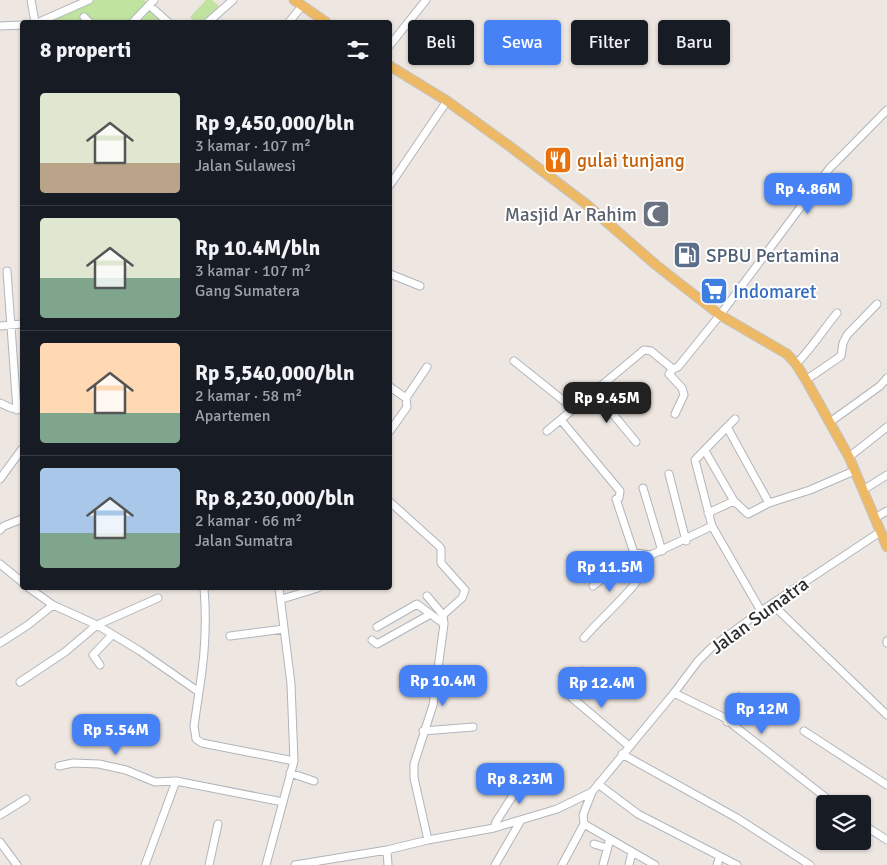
<!DOCTYPE html>
<html lang="id">
<meta charset="utf-8">
<style>
:root{--surface:#171b24;--page:#242831;--text:#f1f3f6;--muted:#9ea1a6;--line:#363941;--accent:#4682f6}
body{margin:0;font-family:Signika,sans-serif;background:var(--page);color:var(--text);height:100vh;display:flex;flex-direction:column;font-size:19px;white-space:nowrap}
*{box-sizing:border-box;margin:0}
p{font-size:16px;color:var(--muted)}
.icon{flex:none;width:28px;height:28px;fill:none;stroke:currentColor;stroke-width:2;stroke-linecap:round;stroke-linejoin:round}
.map{position:relative;flex:1;overflow:hidden}
.details{position:absolute;left:20px;top:20px;width:372px;height:570px;display:flex;flex-direction:column;background:var(--surface);border-radius:5px;box-shadow:0 1px 4px #0004}
.details>*{flex:none}
.banner{position:absolute;left:408px;top:20px;width:404px;height:45px;display:flex;gap:10px}
.controls{position:absolute;left:816px;top:795px;display:grid;gap:10px}
.controls a{display:grid;place-items:center;width:55px;height:55px;border-radius:5px;background:var(--surface);box-shadow:0 1px 4px #0004;font-size:25px}
.price{position:absolute;translate:-50% -42px;padding:0 11px;border-radius:10px;background:var(--accent);color:#fff;font-size:16px;line-height:32px;filter:drop-shadow(0 1px 2px #0008)}
.price::after{content:'';position:absolute;left:50%;top:30px;width:15px;height:11px;margin-left:-8px;background:inherit;clip-path:polygon(0 0,100% 0,50% 100%)}
.price.active{background:#222;color:#fff}
ul{padding:0;list-style:none}
li{display:flex;align-items:center;gap:15px;height:125px;padding:0 20px}
li+li{border-top:1px solid var(--line)}
li span{display:grid;place-items:center;flex:none;width:140px;height:100px;border-radius:5px;color:#555}
li>.icon{margin-inline-start:auto}
span .icon{width:60px;height:60px;fill:#fffc;stroke-width:1}
li b{font-size:21px}
h2{display:flex;justify-content:space-between;align-items:center;height:60px;padding:0 20px;font-size:21px}
.chip{padding:0 18px;border-radius:5px;background:var(--surface);box-shadow:0 1px 4px #0004;font-size:18px;line-height:45px}
.chip.active{background:var(--accent);color:#fff}
.map>svg:first-child{display:block}
</style>
<div class="map">
<svg width="887" height="865" viewBox="0 0 887 865">
<rect width="100%" height="100%" fill="#eee6e0"/>
<path fill="#c0e39f" d="M92,0H144L166,21H50Z
M206,0H212L218,5L219,11L206,22H195L190,17Z"/>
<g fill="none" stroke-linecap="round" stroke-linejoin="round">
<g stroke="#b0b5bd" stroke-width="9">
<path id="minor" d="M31,0L35,22
M149,5L168,22
M84,17L89,22
M39,22L89,0
M133,22L154,0
M208,22L233,0
M289,22L302,6
M0,26L22,25
M390,45L426,0
M390,185L447,101
M7,271L17,410
M390,274L420,286
M0,326L22,324
M514,361L574,409
M796,364C811,349 823,330 837,313
M673,369L669,374L682,388L684,395L675,414
M806,380L841,356L843,343L847,335L877,304
M390,387L406,398L407,407L390,431
M594,391L636,442
M406,398L427,367
M0,403L11,408L22,409
M561,420L620,491L619,498L616,499L634,553
M830,422L880,386L887,378
M727,427L735,419
M547,431L644,350L651,351L673,369L678,367L720,315L829,169L887,110
M705,451L734,501L748,514L769,503L810,490L854,471
M849,457L887,427
M669,474L686,541
M0,479L22,449
M643,488L662,551
M863,490L887,475
M390,502L439,546L441,549V563L465,590L462,598L443,615L444,624L433,705L414,764V778L428,840
M708,513L734,501
M875,518L887,511
M712,526L695,460L727,427L769,503
M0,530L4,526L22,519
M0,564L22,582
M593,586L634,553L651,555L712,526L761,611
M29,588L53,605L97,625L140,651L199,692L194,726L196,739L202,743L294,761
M427,596L443,615
M282,599L318,588
M772,604L887,715
M377,627L417,604L444,624
M230,636L284,629
M584,638C603,615 645,582 651,555
M372,640L377,644L429,615
M887,641V643
M0,643L28,625L53,605
M100,665L93,655L112,635
M582,671L569,690L571,697L629,746
M20,682L65,652L97,625L158,598
M199,692C205,656 207,623 204,588
M674,693L723,717L834,804
M727,722L739,697L776,712
M423,731L473,727
M804,731L887,785
M622,754L737,818L810,865
M59,766L73,763L99,764L126,770L155,782L176,781L283,802
M290,773L314,781
M598,784L638,814L737,865
M592,792L583,815L584,824L655,865
M0,815L26,799
M862,824L887,840
M494,828L496,822L526,775
M0,842L17,865
M594,844L607,848
M387,850L388,865
M145,865L176,781
M209,865L218,824
M266,865L294,761L291,684L279,588
M295,865L387,850L428,840L494,828L557,809L592,792L674,693L698,661L711,648L761,611L880,532
M495,865L520,822
M562,865L584,824
M603,865L610,839
M629,865L632,852
M717,865L720,856"/>
</g>
<g stroke="#c4c4c4" stroke-width="11">
<path id="major" d="M294,0L326,22
M390,66L447,101L508,145L586,204L656,265L720,315L787,354L796,364L806,380L849,457L887,547"/>
</g>
<use href="#minor" stroke="#fff" stroke-width="7"/>
<use href="#major" stroke="#eeb965" stroke-width="9"/>
</g>
<defs>
<g id="restaurant-square" transform="scale(1.4375)"><rect x="-9" y="-9" width="18" height="18" rx="4" fill="#e8710a" stroke="#fff"/><path d="M-5-6h1v4h1v-4h1v4h1v-4h1v5L-1.5 .5V6h-2V.5L-5-1ZM5-6V6H3V1.5H1.5Q1.5-4 5-6Z" fill="#fff"/></g>
<g id="mosque-square" transform="scale(1.4375)"><rect x="-9" y="-9" width="18" height="18" rx="4" fill="#6b7280" stroke="#fff"/><path d="M3.5-4.9A6 6 0 1 0 3.5 4.9A5 5 0 1 1 3.5-4.9Z" fill="#fff"/></g>
<g id="fuel-square" transform="scale(1.4375)"><rect x="-9" y="-9" width="18" height="18" rx="4" fill="#5c6f8a" stroke="#fff"/><path d="M-5.5-6h7V0h2V4h1.3V-2.5L3-4.5l.8-.8L6-3V5H2.5V1h-1V6h-7ZM-4.2-4.7v3.2H.2V-4.7Z" fill="#fff"/></g>
<g id="supermarket-square" transform="scale(1.4375)"><rect x="-9" y="-9" width="18" height="18" rx="4" fill="#3f7fe0" stroke="#fff"/><path d="M-6-5.5h2.5l.6 2H6L4.5 2H-2.5L-4.4-4H-6ZM-1.5 3.2a1.3 1.3 0 1 0 .1 0ZM3 3.2a1.3 1.3 0 1 0 .1 0Z" fill="#fff"/></g>
</defs>
<g fill-rule="evenodd">
<use href="#restaurant-square" x="558" y="160"/>
<use href="#mosque-square" x="656" y="214"/>
<use href="#fuel-square" x="687" y="255"/>
<use href="#supermarket-square" x="714" y="291"/>
</g>
<g text-anchor="middle" stroke-width="4" stroke-linejoin="round" paint-order="stroke">
<g font-size="19" fill="#c56008" stroke="#fff" text-anchor="start">
<text x="577" y="167">gulai tunjang</text>
</g>
<g font-size="19" fill="#5b616d" stroke="#fff" text-anchor="end">
<text x="637" y="221">Masjid Ar Rahim</text>
</g>
<g font-size="19" fill="#4e5e75" stroke="#fff" text-anchor="start">
<text x="706" y="262">SPBU Pertamina</text>
</g>
<g font-size="19" fill="#366cbe" stroke="#fff" text-anchor="start">
<text x="733" y="298">Indomaret</text>
</g>
<g font-size="19" fill="#2d2d2d" stroke="#fff">
<text transform="translate(759 615) rotate(-36)" y="7">Jalan Sumatra</text>
</g>
</g>
</svg>
<div class="controls">
<a><svg class="icon" aria-label="layers" viewBox="0 0 24 24"><path d="M12 4l9 5-9 5-9-5zM3 14l9 5 9-5"/></svg></a>
</div>
<b class="price" style="left:808px;top:215px">Rp 4.86M</b>
<b class="price active" style="left:607px;top:424px">Rp 9.45M</b>
<b class="price" style="left:610px;top:593px">Rp 11.5M</b>
<b class="price" style="left:443px;top:707px">Rp 10.4M</b>
<b class="price" style="left:602px;top:709px">Rp 12.4M</b>
<b class="price" style="left:762px;top:735px">Rp 12M</b>
<b class="price" style="left:116px;top:756px">Rp 5.54M</b>
<b class="price" style="left:520px;top:805px">Rp 8.23M</b>
<div class="banner">
<a class="chip">Beli</a>
<a class="chip active">Sewa</a>
<a class="chip">Filter</a>
<a class="chip">Baru</a>
</div>
<section class="details">
<h2>8 properti<svg class="icon" aria-label="filters" viewBox="0 0 24 24"><path d="M4 7h16M4 17h16"/><circle cx="9" cy="7" r="2"/><circle cx="15" cy="17" r="2"/></svg></h2>
<ul>
<li><span style="background:linear-gradient(#dfe7d0 70%,#b9a48a 0)"><svg class="icon" aria-label="home" viewBox="0 0 24 24"><path d="M3 11l9-7 9 7M6 9v11h12V9"/></svg></span><div><b>Rp 9,450,000/bln</b><p>3 kamar · 107 m²</p><p>Jalan Sulawesi</p></div></li>
<li><span style="background:linear-gradient(#dfe7d0 60%,#7fa58c 0)"><svg class="icon" aria-label="home" viewBox="0 0 24 24"><path d="M3 11l9-7 9 7M6 9v11h12V9"/></svg></span><div><b>Rp 10.4M/bln</b><p>3 kamar · 107 m²</p><p>Gang Sumatera</p></div></li>
<li><span style="background:linear-gradient(#ffd9b3 70%,#7fa58c 0)"><svg class="icon" aria-label="home" viewBox="0 0 24 24"><path d="M3 11l9-7 9 7M6 9v11h12V9"/></svg></span><div><b>Rp 5,540,000/bln</b><p>2 kamar · 58 m²</p><p>Apartemen</p></div></li>
<li><span style="background:linear-gradient(#a9c7e8 65%,#7fa58c 0)"><svg class="icon" aria-label="home" viewBox="0 0 24 24"><path d="M3 11l9-7 9 7M6 9v11h12V9"/></svg></span><div><b>Rp 8,230,000/bln</b><p>2 kamar · 66 m²</p><p>Jalan Sumatra</p></div></li>
</ul>
</section>
</div>
